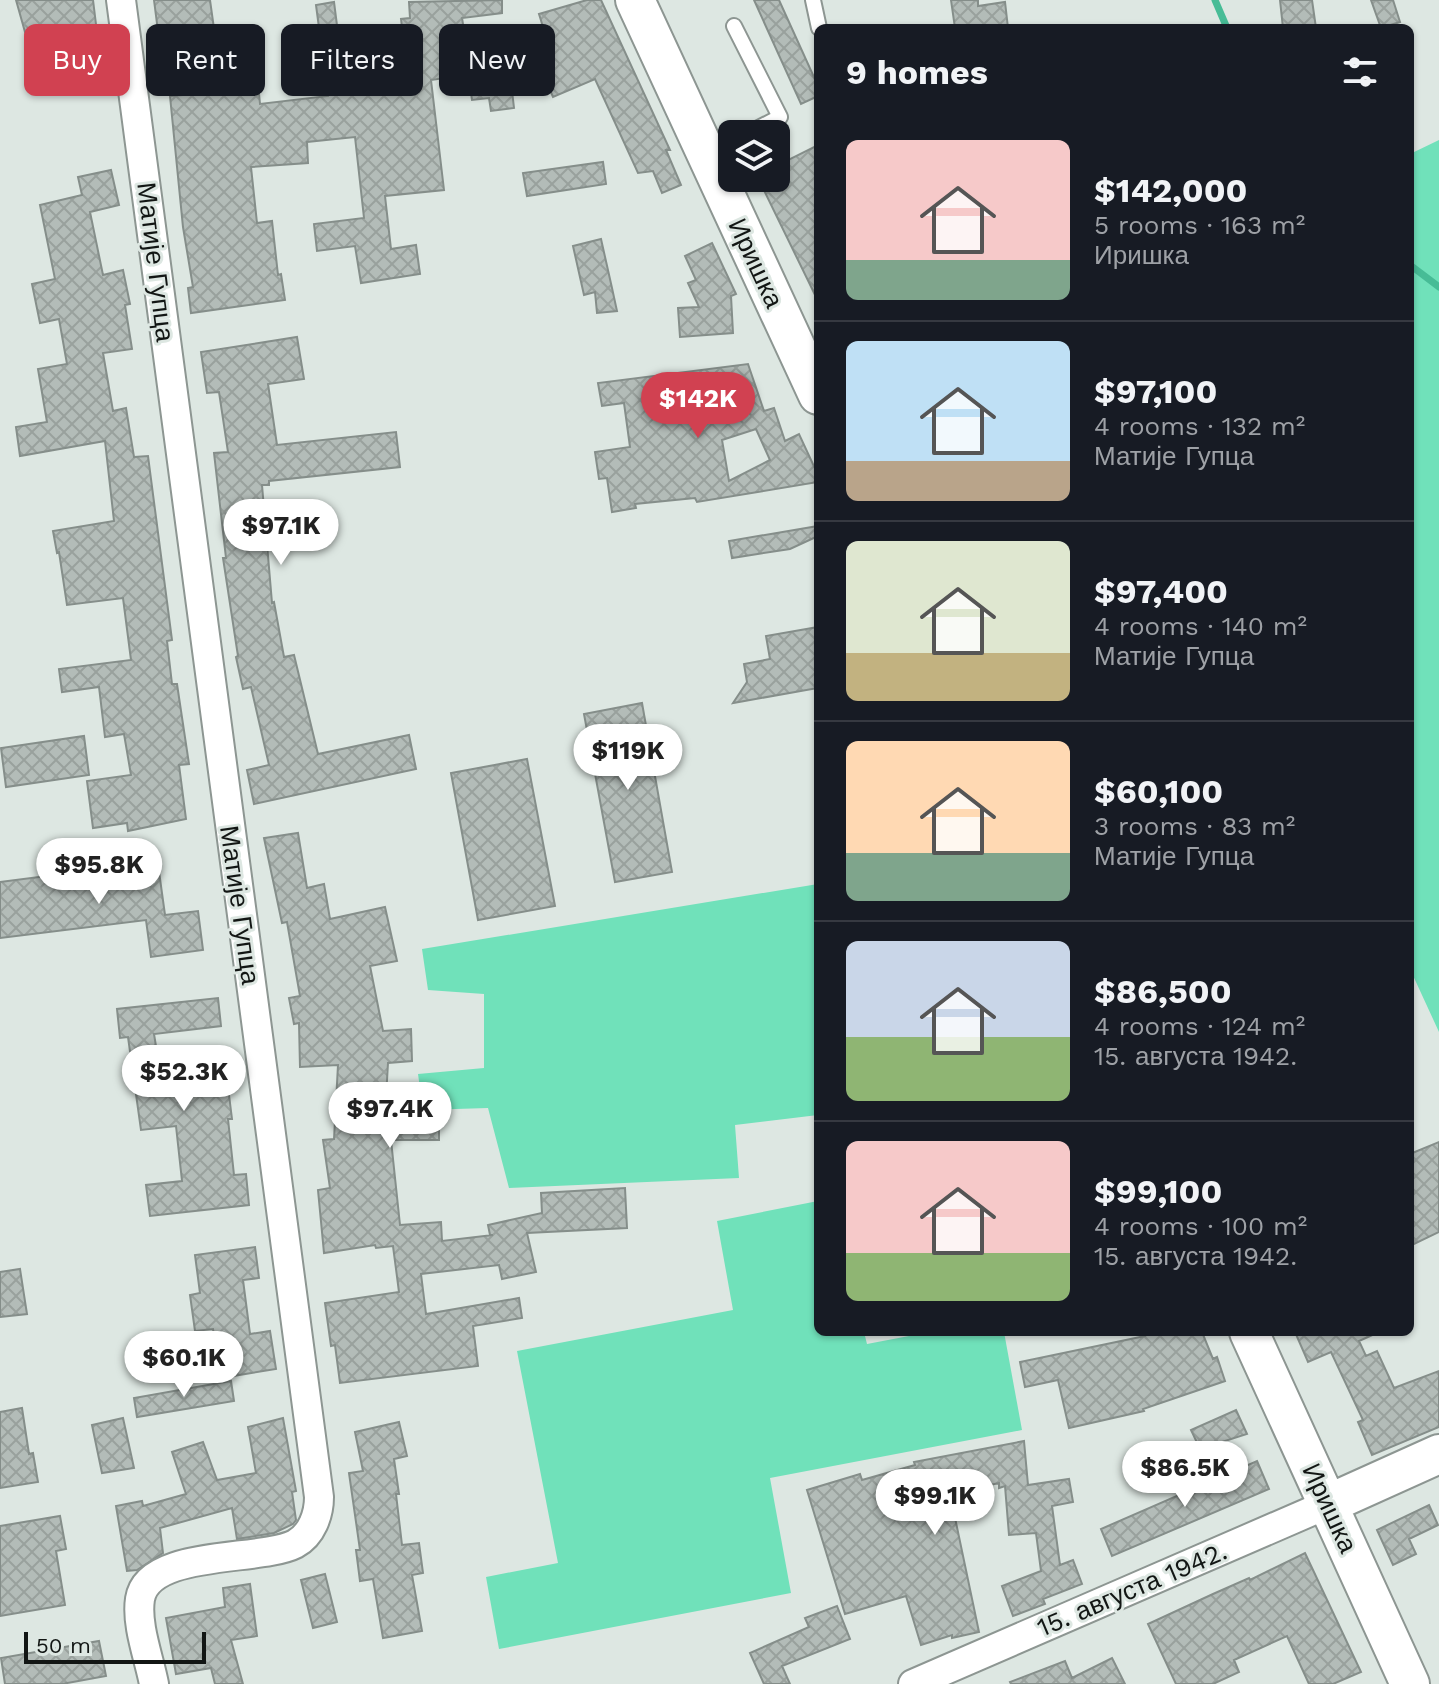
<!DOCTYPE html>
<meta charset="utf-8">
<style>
:root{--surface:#171b24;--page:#20242c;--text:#f1f3f6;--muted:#9ea1a6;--line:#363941;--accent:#d14151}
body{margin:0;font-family:"Work Sans",sans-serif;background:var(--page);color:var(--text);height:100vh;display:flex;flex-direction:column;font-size:30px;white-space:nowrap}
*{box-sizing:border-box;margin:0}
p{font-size:26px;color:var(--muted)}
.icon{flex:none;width:44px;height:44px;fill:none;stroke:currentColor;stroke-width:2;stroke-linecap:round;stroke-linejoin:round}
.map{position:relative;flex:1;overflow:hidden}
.sheet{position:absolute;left:814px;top:24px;width:600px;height:1312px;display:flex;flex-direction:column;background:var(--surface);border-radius:12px;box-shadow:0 2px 6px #0004}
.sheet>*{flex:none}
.top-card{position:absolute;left:24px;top:24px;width:670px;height:72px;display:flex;gap:16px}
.controls{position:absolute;left:718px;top:120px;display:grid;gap:16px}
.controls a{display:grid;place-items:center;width:72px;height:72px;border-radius:12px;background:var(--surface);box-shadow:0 2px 6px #0004;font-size:40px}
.scale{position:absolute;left:24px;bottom:20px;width:182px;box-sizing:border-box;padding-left:8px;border:4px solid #121614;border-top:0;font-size:22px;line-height:28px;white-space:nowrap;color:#121614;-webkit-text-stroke:6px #dde7e2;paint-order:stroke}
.price{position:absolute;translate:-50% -68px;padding:0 18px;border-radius:28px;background:#fff;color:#222;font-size:26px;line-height:52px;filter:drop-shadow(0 2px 4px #0008)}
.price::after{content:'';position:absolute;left:50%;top:48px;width:24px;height:18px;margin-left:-12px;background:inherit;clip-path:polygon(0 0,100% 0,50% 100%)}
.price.on{background:var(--accent);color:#fff}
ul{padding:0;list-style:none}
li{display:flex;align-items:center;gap:24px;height:200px;padding:0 32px}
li+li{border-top:2px solid var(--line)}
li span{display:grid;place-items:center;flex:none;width:224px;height:160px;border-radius:12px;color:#555}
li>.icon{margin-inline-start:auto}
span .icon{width:96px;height:96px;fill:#fffc;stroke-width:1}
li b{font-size:34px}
h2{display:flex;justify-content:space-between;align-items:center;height:96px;padding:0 32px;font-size:34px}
.tag{padding:0 28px;border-radius:12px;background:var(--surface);box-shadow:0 2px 6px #0004;font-size:28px;line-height:72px}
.tag.on{background:var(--accent);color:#fff}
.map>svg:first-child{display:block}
</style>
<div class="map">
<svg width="1439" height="1684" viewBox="0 0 1439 1684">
<defs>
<pattern id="building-cross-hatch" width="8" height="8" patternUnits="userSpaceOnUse" patternTransform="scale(2)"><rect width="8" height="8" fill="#b3bcb8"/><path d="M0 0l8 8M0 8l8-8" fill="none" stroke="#99a19d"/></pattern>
</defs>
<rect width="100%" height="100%" fill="#dde7e2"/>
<path fill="#70e1ba" d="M1439,140V1032L1410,969V775L1414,767L1410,764V154Z
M818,884V1115L735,1125L739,1178L509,1188L488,1108L423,1110L418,1074L484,1068V994L428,990L422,949Z
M818,1201V1332H864L867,1344L930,1332H1004L1022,1430L770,1478L791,1593L499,1649L486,1577L558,1563L517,1351L733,1310L717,1221Z"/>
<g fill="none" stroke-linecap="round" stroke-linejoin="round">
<path stroke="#47bc96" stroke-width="7" d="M1215,0L1227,28
M1410,265L1439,287"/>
</g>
<path fill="url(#building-cross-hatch)" stroke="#858e8a" stroke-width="2" fill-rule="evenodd" d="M16,0H93L100,57L69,63L66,52L32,57Z
M154,0H210L216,43L254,39L260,104L328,96L316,5L334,2L339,41L403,35L401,19L410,18L409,2L502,0V13L462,18L471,74L431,80L444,190L385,196L391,249L416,245L420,274L361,283L355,246L317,251L314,224L364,218L355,137L307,142L308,163L251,167L257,223L272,221L278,275L281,274L285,300L191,313L188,288L193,287L183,227L170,96L182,95L178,45L160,47Z
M587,0H601L670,150H666L681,185L662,193L653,171L638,173L595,79L553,97L536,59L551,53L539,14Z
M754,0H779L818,86V96L801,104Z
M951,0H978V6L1005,2L1008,28H955Z
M1280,0H1312L1316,28H1283Z
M1371,0H1393L1400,22L1381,28Z
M510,74L514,108L491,111L489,98L472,100L469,79Z
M818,145V301L758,178H776V166Z
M603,162L606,184L527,196L523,173Z
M111,170L119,205L90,212L103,275L123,270L130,304L125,305L132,349L103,353L113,411L126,408L134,457L148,456L172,640L167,641L172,684H177L189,764L179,765L186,819L128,831L127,823L93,828L87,781L131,775L124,734L105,737L99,687L62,692L59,669L131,660L123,598L67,605L59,552L57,553L53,531L114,521L105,441L20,456L16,427L47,422L38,369L67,364L59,319L40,323L32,284L55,279L40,205L82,195L78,177Z
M601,239L612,288L617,311L597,313L595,292L584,295L573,246Z
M712,243L736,294L731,296L733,333L680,337L678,308L699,307L688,283L696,280L685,256Z
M297,337L304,379L268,384L277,445L396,432L400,467L269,481V485H262L272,603L274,602L284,657L294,655L318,754L409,735L416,769L254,804L247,770L269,765L251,687L243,689L236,657L238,656L223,558H226L214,453L228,452L219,392L207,393L201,352Z
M748,364L764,411L774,408L785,441L799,434L818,475V482L697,502L695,498L635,504L636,508L612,512L607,478L599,479L595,452L630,447L624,403L602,406L598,383ZM756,429L770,460L729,481L722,440Z
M818,526V536L790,549L732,558L729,541Z
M818,627V688L733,703L747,682L744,664L770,659L766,636Z
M642,703L672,872L615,882L584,714Z
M84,736L89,775L6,787L1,748Z
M527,759L555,906L478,920L451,773Z
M298,833L307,888L324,884L330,919L385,907L397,961L370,966L383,1031L411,1029L412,1061L388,1063L385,1115H439V1140H391L400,1225L441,1222L442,1241L493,1235H490L488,1225L542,1213L541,1193L625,1188L627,1228L527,1233L536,1272L502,1279L499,1265L421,1274L426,1314L519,1298L522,1318L473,1326L478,1366L340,1383L335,1345L331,1346L325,1303L399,1292L393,1246L376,1248L375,1245L324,1253L318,1190L330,1188L323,1140L334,1139L338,1065L300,1067L299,1023L294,1024L289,998L300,996L287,922L282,923L264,838Z
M157,857L165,915L198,911L203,950L151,957L146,920L0,938V882L133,865L132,861Z
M218,998L221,1026L154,1034L164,1095L228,1087L232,1119H228L234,1175L246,1174L249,1205L150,1216L146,1185L182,1181L176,1126L141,1130L128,1037L120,1038L117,1009Z
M1439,1142V1232L1410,1246V1154Z
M255,1247L259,1278L243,1280L250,1334L270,1331L276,1369L221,1378L213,1329L195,1331L190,1295L200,1293L195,1255Z
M20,1269L27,1314L0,1317V1272Z
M1143,1332H1202L1213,1359L1217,1357L1225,1381L1143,1409L1144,1411L1069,1428L1058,1380L1025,1387L1020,1362L1145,1336Z
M1295,1332H1379L1359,1341L1366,1356L1377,1351L1394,1388L1439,1371V1427L1372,1455L1358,1422L1363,1420L1331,1352L1308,1362Z
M231,1381L234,1401L137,1417L134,1398Z
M22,1408L29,1454L33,1453L38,1482L0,1488V1412Z
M1236,1410L1247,1434L1200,1449L1191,1430Z
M123,1418L134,1468L102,1473L92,1425Z
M283,1418L296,1491L292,1492L296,1520L293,1524L274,1533L237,1539L232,1508L160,1528L163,1553L137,1570L127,1571L116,1506L142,1501L143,1506L186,1494L172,1452L203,1442L217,1480L256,1473L248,1427Z
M399,1422L407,1456L394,1459L399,1494H396L402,1545L419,1543L423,1573L412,1575L422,1631L383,1638L373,1579L360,1581L356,1550H360L349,1473L363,1471L355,1432Z
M1024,1441L1028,1485L1069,1479L1073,1502L1052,1506L1060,1565L1073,1560L1082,1584L1043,1599L1045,1604L1013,1616L1002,1586L1041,1571L1036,1533L1009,1535L1005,1486L999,1488V1483L950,1494L979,1632L952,1638V1635L921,1645L906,1596L845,1614L807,1490L860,1474L862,1480L915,1465L914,1462Z
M1257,1461L1269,1489L1112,1556L1101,1529Z
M1429,1505L1438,1525L1409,1539L1416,1554L1393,1565L1377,1530Z
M60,1516L66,1549L56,1551L65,1605L0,1616V1526Z
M1305,1553L1361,1672L1333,1684H1309L1287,1636L1234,1660L1239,1672L1213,1684H1176L1148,1624L1213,1594L1249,1578L1250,1580Z
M325,1574L337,1622L313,1628L301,1580Z
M250,1584L257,1636L231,1640L243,1684H215L211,1668L176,1674L166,1618L225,1607L223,1588Z
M837,1606L850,1639L782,1666L790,1684H764L750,1653L809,1627L805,1618Z
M99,1641L106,1676L62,1684H5L1,1658Z
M1112,1658L1125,1684H1011L1010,1682L1065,1661L1072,1678Z"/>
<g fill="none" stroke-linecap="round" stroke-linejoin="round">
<g stroke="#8d9692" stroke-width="18">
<path id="lane" d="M813,0L819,28
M734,26L780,117L747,134
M710,153L732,142"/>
</g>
<g stroke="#8d9692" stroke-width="32">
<path id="street" d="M121,0L319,1497C319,1514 312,1535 295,1544C260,1562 148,1549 140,1599C136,1625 149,1658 154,1684
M913,1684L1328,1504"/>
</g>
<g stroke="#8d9692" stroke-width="42">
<path id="secondary" d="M635,0L818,395
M1249,1332L1410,1684
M1328,1504L1439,1454"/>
</g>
<use href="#lane" stroke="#fff" stroke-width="14"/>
<use href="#street" stroke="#fff" stroke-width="28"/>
<use href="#secondary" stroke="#fff" stroke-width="38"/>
</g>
<g text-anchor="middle" stroke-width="6" stroke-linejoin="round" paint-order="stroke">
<g font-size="26" fill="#121614" stroke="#dde7e2">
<text transform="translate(156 262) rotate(83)" y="9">Матије Гупца</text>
<text transform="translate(756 263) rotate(65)" y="9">Иришка</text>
<text transform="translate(240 905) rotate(82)" y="9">Матије Гупца</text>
<text transform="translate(1330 1508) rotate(65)" y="9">Иришка</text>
<text transform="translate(1132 1589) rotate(-23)" y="9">15. августа 1942.</text>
</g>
</g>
</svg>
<div class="controls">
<a><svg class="icon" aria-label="layers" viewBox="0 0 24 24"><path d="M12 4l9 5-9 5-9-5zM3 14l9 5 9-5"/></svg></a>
</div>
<div class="scale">50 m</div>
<b class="price on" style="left:698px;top:440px">$142K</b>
<b class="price" style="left:281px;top:567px">$97.1K</b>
<b class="price" style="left:628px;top:792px">$119K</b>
<b class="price" style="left:99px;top:906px">$95.8K</b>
<b class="price" style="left:184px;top:1113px">$52.3K</b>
<b class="price" style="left:390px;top:1150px">$97.4K</b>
<b class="price" style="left:184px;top:1399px">$60.1K</b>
<b class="price" style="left:1185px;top:1509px">$86.5K</b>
<b class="price" style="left:935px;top:1537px">$99.1K</b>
<div class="top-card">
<a class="tag on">Buy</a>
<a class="tag">Rent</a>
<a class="tag">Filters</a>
<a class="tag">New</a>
</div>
<section class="sheet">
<h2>9 homes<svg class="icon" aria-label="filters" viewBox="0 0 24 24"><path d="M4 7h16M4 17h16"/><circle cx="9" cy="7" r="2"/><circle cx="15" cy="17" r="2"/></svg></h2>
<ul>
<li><span style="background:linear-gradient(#f6c9c9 75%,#7fa58c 0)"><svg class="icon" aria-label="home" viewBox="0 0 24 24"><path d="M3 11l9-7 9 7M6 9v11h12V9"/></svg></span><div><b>$142,000</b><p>5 rooms · 163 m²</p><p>Иришка</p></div></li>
<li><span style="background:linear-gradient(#bfe0f5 75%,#b9a48a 0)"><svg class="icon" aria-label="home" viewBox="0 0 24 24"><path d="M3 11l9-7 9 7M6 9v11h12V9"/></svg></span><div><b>$97,100</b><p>4 rooms · 132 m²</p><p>Матије Гупца</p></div></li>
<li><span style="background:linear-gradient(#dfe7d0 70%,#c2b280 0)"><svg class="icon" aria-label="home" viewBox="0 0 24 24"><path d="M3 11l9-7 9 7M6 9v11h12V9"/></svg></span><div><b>$97,400</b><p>4 rooms · 140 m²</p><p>Матије Гупца</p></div></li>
<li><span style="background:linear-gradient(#ffd9b3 70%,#7fa58c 0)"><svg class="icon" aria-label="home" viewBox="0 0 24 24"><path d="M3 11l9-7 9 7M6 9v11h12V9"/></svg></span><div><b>$60,100</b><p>3 rooms · 83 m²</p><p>Матије Гупца</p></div></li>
<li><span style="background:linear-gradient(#c9d6e8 60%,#8fb573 0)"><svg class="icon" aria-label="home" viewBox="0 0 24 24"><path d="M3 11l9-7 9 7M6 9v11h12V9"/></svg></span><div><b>$86,500</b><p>4 rooms · 124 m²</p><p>15. августа 1942.</p></div></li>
<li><span style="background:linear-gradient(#f6c9c9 70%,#8fb573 0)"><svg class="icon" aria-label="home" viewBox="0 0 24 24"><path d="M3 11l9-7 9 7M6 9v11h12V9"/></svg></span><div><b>$99,100</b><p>4 rooms · 100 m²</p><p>15. августа 1942.</p></div></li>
</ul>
</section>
</div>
